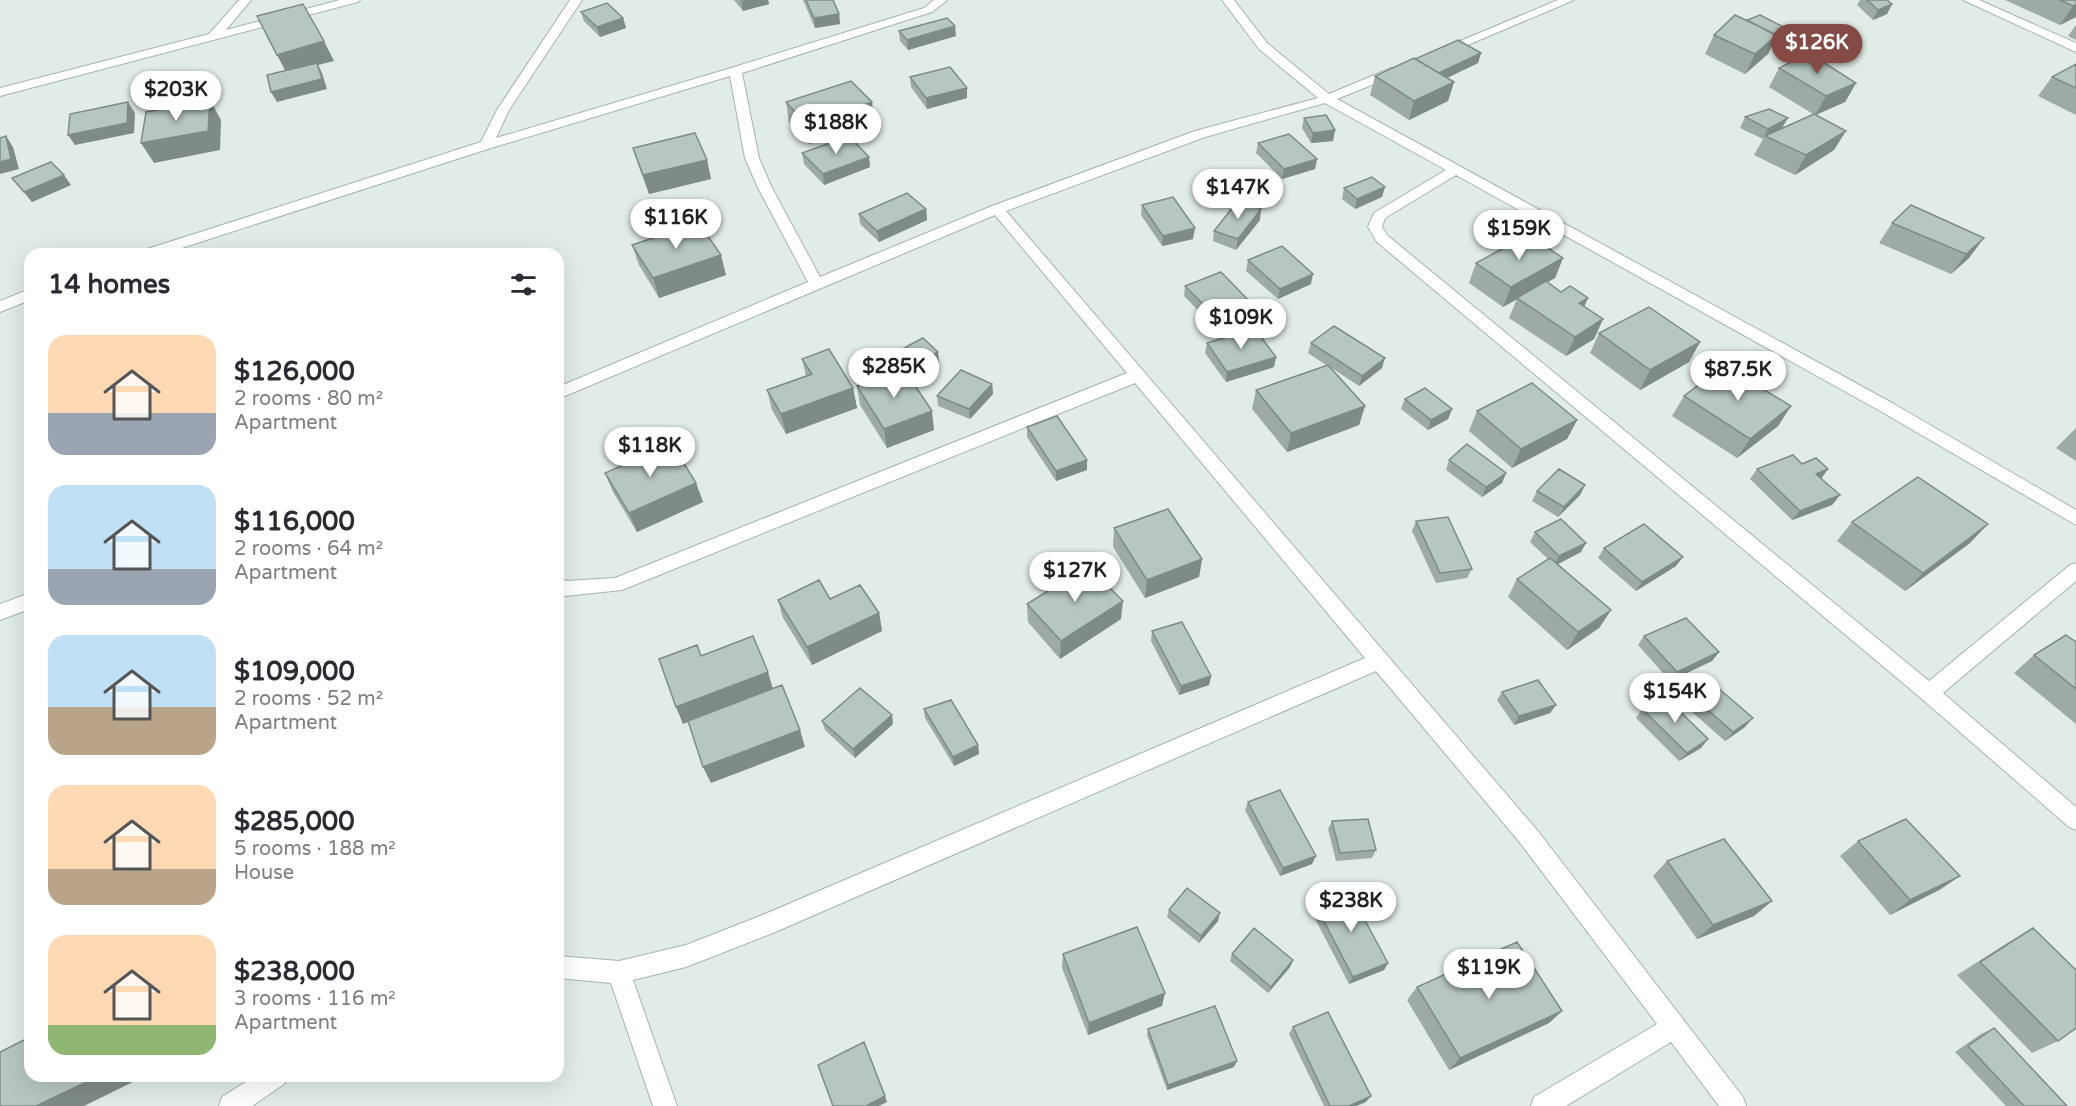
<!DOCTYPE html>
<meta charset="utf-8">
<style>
:root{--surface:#fff;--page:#f2f2f3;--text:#2b2b33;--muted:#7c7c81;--accent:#854a44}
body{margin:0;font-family:"Varela Round",sans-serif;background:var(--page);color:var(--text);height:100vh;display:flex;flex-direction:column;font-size:22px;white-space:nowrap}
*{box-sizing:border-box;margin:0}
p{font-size:20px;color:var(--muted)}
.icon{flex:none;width:33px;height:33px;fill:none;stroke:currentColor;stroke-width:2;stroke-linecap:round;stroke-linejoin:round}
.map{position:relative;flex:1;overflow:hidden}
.sheet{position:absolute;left:24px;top:248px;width:540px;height:834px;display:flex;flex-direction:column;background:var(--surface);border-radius:18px;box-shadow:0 6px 24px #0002}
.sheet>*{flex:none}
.price{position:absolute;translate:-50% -51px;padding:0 14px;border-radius:21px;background:#fff;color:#222;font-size:20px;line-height:39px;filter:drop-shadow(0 2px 3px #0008)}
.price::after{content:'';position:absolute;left:50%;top:36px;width:18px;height:14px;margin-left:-9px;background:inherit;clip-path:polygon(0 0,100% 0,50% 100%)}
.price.on{background:var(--accent);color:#fff}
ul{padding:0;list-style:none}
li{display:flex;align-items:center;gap:18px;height:150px;padding:0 24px}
li span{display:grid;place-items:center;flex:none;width:168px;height:120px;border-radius:18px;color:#555}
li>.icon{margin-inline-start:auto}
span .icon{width:72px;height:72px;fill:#fffc;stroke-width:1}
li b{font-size:26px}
h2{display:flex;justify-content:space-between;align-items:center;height:72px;padding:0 24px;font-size:26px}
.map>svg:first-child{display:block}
</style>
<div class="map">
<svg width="2076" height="1106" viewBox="0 0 2076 1106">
<rect width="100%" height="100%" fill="#e1ece6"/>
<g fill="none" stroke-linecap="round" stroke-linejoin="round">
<g stroke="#a4b4ad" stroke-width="2">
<path id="street" d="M239,0H251L226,30L340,0H360L358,2L0,96V88L209,34Z
M570,0H582L509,110L496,138L731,68L924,8L934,0H947L932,12L742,73L759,158L772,188L820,277L992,206L1195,131L1318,98L1259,49L1222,0H1234L1267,43L1329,94L1391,68H1399L1401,71L1399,74L1337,99L1894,404L2076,510V525L1882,412L1456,175L1385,218L1382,227L1388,236L1929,681L2070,565L2076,563V581L1943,693L2076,807V830L2069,827L1922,699L1377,242L1368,227L1374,213L1446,170L1325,103L1205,137L1006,211L1537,830L1743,1097L1746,1106H1719L1671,1042L1566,1106H1531L1534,1097L1657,1024L1521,844L1376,671L773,933L686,967L633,980L677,1106H653L611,983L558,978V956L619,961L686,945L760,916L1365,658L1135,383L622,590L565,596L558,594V578L567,581L615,578L1127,373L995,215L558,399V387L808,282L758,188L745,158L730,76L491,148L163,254H139L141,251L481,142L497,110Z
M1558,0H1574L1444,55H1436L1434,52Z
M1963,0H1979L2076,43V52Z
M30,289V300L0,312V301Z
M30,593V609L0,620V604Z
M255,1076H288L284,1084L252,1106H219L222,1097Z"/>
</g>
<use href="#street" fill="#fff" fill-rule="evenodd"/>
</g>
<path fill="#9daba4" d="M734,0H768L769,4L743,11Z
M803,0H833L839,14L840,24L815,28Z
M1860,0H1887L1892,4L1887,14L1873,20L1857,5Z
M2005,0H2076V17L2060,25Z
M581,12L623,18L626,28L600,37L584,21Z
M1735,15L1798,47L1785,53L1772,46L1768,54L1745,74L1705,54L1714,35Z
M2076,25V40L2068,36Z
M899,31L956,36L908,50L900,41Z
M1481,53L1478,63L1447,78L1454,82L1448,101L1409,120L1370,95L1375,76L1415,59Z
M2076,64V115L2038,96L2052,77Z
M1779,68L1856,83L1845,102L1816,115L1834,150L1795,175L1754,155L1763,139L1740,128L1745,117L1782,128L1813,114L1769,87Z
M910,77L967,88V98L927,109L911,87Z
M786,102L874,122L809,144L789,122Z
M1304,118L1335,130L1333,141L1311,143L1302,128Z
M1258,143L1317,159L1315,169L1282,179L1256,153Z
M633,148L707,160L711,179L649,194L639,167Z
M802,153L869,157L870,167L824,185L804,164Z
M12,178L71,185L32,202Z
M1344,188L1382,197L1355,209L1342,199Z
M1142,205L1193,239L1162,246L1141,215Z
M1911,205L1969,258L1951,274L1879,243L1892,223Z
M926,209L927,220L879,242L860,224L859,214Z
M1260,220L1236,250L1213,241L1214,231Z
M632,245L726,275L659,298L639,265Z
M1563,258L1555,278L1547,282L1561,292L1588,298L1584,307L1603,319L1594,339L1566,356L1509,318L1517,299L1503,307L1469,283L1476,263Z
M1248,260L1311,284L1278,299L1246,271Z
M1185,286L1256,308L1254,318L1219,332L1184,296Z
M1599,333L1700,342L1689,362L1640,390L1590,353Z
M1207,343L1276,357L1274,367L1226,382L1205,353Z
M1311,343L1382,368L1359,386L1330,367L1365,406L1359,425L1287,452L1252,409L1256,390L1326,365L1308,353Z
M891,355L939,362L909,377L934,430L887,448L860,405L857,386L898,371L893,365Z
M802,359L853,388L857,408L786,434L772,410L767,390L806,376Z
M992,384L993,394L970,419L938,406L937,396Z
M1684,396L1791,406L1778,426L1737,458L1672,416Z
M1405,399L1452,409L1448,419L1428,430L1401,409Z
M1477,411L1577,420L1567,439L1512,468L1469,431Z
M1027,427L1087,460V470L1056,481L1027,437Z
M2076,428V461L2056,448Z
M1449,460L1506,473L1502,483L1482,497L1446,470Z
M1802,464L1821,478L1840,495L1832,505L1792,520L1750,479L1757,469Z
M605,473L696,483L703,502L637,532L613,492Z
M1585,485L1580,495L1558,517L1532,501L1537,491Z
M1416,521L1472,569L1467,578L1436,583L1412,531Z
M1852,522L1970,543L1905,591L1837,541Z
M1114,528L1202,559L1199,577L1145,598L1113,547Z
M1535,532L1581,552L1558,564L1611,610L1599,628L1567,650L1508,597L1517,579L1548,559L1530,542Z
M1604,548L1676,566L1636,591L1598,558Z
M830,599L879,613L882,631L812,665L783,618L778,600Z
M1027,604L1121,619L1060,659L1028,622Z
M1152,631L1211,676L1209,685L1179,695L1151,641Z
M1644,636L1719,652L1712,661L1670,681L1638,645Z
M2076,642V724L2014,673L2034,655Z
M1502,692L1556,705L1550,713L1514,725L1497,700Z
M1692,696L1745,727L1725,741L1684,705Z
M924,709L978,745L979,754L954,766L925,718Z
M1642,709L1708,739L1701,748L1679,761L1636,718Z
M822,721L893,724L855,758L825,730Z
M1248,802L1312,864L1280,876L1245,810Z
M1332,821L1376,850L1372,858L1336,861L1328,829Z
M1858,841L1960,876L1939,890L1890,915L1840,856Z
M1667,861L1754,916L1697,939L1653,876Z
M1314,902L1388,963L1384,970L1349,984L1310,909Z
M1169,910L1218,921L1199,943L1167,917Z
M2033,928L2058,1041L2032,1053L1957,975L2009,942Z
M1063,954L1162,1006L1088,1035L1062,968Z
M1232,954L1293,960L1290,967L1268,993L1230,961Z
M1417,987L1562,1011L1549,1023L1449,1070L1407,1000Z
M1293,1027L1366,1102L1356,1106H1324L1289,1034Z
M1994,1028L2066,1106H2006L1955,1052L1981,1034Z
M1148,1029L1234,1067L1167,1090L1147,1035Z"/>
<path fill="#7f8b86" d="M745,0H768L769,4L743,11L741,1Z
M1892,4L1887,14L1873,20L1878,10Z
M2076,4V17L2060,25L2073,6Z
M839,14L840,24L815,28L814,18Z
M623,18L626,28L600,37L597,27Z
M955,26L956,36L908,50L907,40Z
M1777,35L1768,54L1745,74L1755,54Z
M1803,37L1798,47L1785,53L1790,43Z
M324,41L334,61L318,65L322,73L327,89L277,102L271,92L287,74L277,55Z
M1481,53L1478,63L1428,87L1431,77Z
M1454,82L1448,101L1409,120L1414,101Z
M1856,83L1845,102L1815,115L1826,96Z
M967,88V98L927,109L926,98Z
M210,100L221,120L220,150L154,163L141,143Z
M128,102L135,113L134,133L75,145L68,135Z
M872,102L874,122L809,144L806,124Z
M1788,118L1782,128L1765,136L1763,139L1768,129Z
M1335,130L1333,141L1311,143L1313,133Z
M1846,131L1834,150L1795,175L1806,155Z
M6,136L13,147L19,169L0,174V162Z
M869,157L870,167L824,185L823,174Z
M1317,159L1315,169L1282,179L1284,169Z
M707,160L711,179L649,194L643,175Z
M64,175L71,185L32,202L24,192Z
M1385,187L1382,197L1355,209L1357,199Z
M926,209L927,220L879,242L877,231Z
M1261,209L1260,220L1236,250L1238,239Z
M1195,228L1193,239L1162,246L1163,236Z
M1984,238L1969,258L1951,274L1966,254Z
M721,255L726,275L659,298L653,278Z
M1563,258L1555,278L1503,307L1511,287Z
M1313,274L1311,284L1278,299L1280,289Z
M1588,298L1579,318V303Z
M1256,308L1254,318L1219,332L1221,322Z
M1603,319L1594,339L1566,356L1575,337Z
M1700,342L1689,362L1640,390L1650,370Z
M938,352L939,362L907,379L905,369Z
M1276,357L1274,367L1226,382L1227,372Z
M1385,358L1382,368L1359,386L1362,376Z
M992,384L993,394L970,419L969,409Z
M853,388L857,408L786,434L781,414Z
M1365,406L1359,425L1287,452L1291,433Z
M1791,406L1778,426L1737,458L1750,439Z
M1452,409L1448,419L1428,430L1431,420Z
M932,411L934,430L887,448L884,429Z
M1577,420L1567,439L1512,468L1521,449Z
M1087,460V470L1056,481V471Z
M1828,469L1821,479L1816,474Z
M1506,473L1502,483L1482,497L1486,487Z
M696,483L703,502L637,532L629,513Z
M1585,485L1580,495L1558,517L1564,507Z
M1840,495L1832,505L1792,520L1800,511Z
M1988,524L1970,543L1905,591L1923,573Z
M1586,543L1581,552L1554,566L1559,556Z
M1683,557L1676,566L1636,591L1642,582Z
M1202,559L1199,577L1145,598L1147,580Z
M1123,601L1121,619L1060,659L1061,641Z
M1611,610L1599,628L1567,650L1578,632Z
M879,613L882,631L812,665L807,647Z
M1719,652L1712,661L1670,681L1677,672Z
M768,672L773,689L683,724L676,707Z
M1211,676L1209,685L1179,695L1181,686Z
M1556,705L1550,713L1514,725L1519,716Z
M892,715L893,724L855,758L853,749Z
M1753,718L1745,727L1725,741L1733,732Z
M800,730L805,747L711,783L703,767Z
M1708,739L1701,748L1679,761L1687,753Z
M978,745L979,754L954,766L953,757Z
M1316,856L1312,864L1280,876L1283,868Z
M1960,876L1939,890L1890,915L1910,900Z
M1772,901L1754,916L1697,939L1713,925Z
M1220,913L1218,921L1199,943L1201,936Z
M1293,960L1290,967L1268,993L1271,987Z
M1388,963L1384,970L1349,984L1353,977Z
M1165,993L1162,1006L1088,1035L1089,1023Z
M1562,1011L1549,1023L1449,1070L1460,1058Z
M1237,1061L1234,1067L1167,1090L1168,1085Z
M99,1076H145L84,1106H36Z
M885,1096L887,1102L879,1106H866Z
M1371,1096L1366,1102L1356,1106H1349Z"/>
<path fill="#b6c7bf" stroke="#7f8b86" stroke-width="1.5" d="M806,0H833L839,14L814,18Z
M1867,0H1887L1892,4L1878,10Z
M2060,0H2076V4L2073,6Z
M607,3L623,18L597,27L581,12Z
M303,4L324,41L277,55L257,16Z
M1735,15L1777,35L1755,54L1714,35Z
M1760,15L1803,37L1790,43L1747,20Z
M947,18L955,26L907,40L899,31Z
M1458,40L1481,53L1439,73L1415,59Z
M1809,53L1856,83L1826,96L1779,68Z
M1414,58L1454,82L1414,101L1375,76Z
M317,63L322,79L271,92L267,75Z
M2076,64V88L2052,77Z
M950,67L967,88L926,98L910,77Z
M851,81L872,102L806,124L786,102Z
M210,100L208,131L141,143L146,112Z
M128,102L127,123L68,135L70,114Z
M1769,109L1788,118L1768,129L1745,117Z
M1814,114L1846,131L1806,155L1765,136Z
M1326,115L1335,130L1313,133L1304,118Z
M695,133L707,160L643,175L633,148Z
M1289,134L1317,159L1284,169L1258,143Z
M6,136L11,159L0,162V138Z
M849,136L869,157L823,174L802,153Z
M51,162L64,175L24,192L12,178Z
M1372,177L1385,187L1357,199L1344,188Z
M907,193L926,209L877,231L859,214Z
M1173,197L1195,228L1163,236L1142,205Z
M1238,201L1261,209L1238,239L1214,231Z
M1911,205L1984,238L1966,254L1892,223Z
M699,223L721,255L653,278L632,245Z
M1528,235L1563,258L1511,287L1476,263Z
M1282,246L1313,274L1280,289L1248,260Z
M500,249L502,254H486Z
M1221,272L1256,308L1221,322L1185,286Z
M1546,281L1561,292L1570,286L1588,298L1579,303L1603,319L1575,337L1517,298Z
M1649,307L1700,342L1650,370L1599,333Z
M1334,326L1385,358L1362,376L1311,343Z
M1255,329L1276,357L1227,372L1207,343Z
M923,338L938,352L905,369L891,355Z
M829,349L853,388L781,414L767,390L812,374L802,359Z
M1328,365L1365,406L1291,433L1256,390Z
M1724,366L1791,406L1750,439L1684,396Z
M904,369L932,411L884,429L857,386Z
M961,370L992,384L969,409L937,396Z
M1532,383L1577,420L1521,449L1477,411Z
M1425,388L1452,409L1431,420L1405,399Z
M1057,416L1087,460L1056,471L1027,427Z
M672,444L696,483L629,513L605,473Z
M1467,444L1506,473L1486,487L1449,460Z
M1793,455L1802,464L1816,458L1828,469L1816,474L1840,495L1800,511L1757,469Z
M1559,469L1585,485L1564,507L1537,491Z
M1918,477L1988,524L1923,573L1852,522Z
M1168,509L1202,559L1147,580L1114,528Z
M1448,517L1472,569L1440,573L1416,521Z
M1561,519L1586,543L1559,556L1535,532Z
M1644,524L1683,557L1642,582L1604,548Z
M1550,558L1611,610L1578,632L1517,579Z
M1088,566L1123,601L1061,641L1027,604Z
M819,580L830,599L860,585L879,613L807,647L778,600Z
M1686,618L1719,652L1677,672L1644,636Z
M1182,622L1211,676L1181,686L1152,631Z
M2066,635L2076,642V689L2034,655Z
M753,636L768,672L676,707L659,659L697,645L701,656Z
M1538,680L1556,705L1519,716L1502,692Z
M1711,682L1753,718L1733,732L1692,696Z
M782,685L800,730L703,767L688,721Z
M860,688L892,715L853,749L822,721Z
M1664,696L1708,739L1687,753L1642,709Z
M951,700L978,745L953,757L924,709Z
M1280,790L1316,856L1283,868L1248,802Z
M1368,819L1376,850L1340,853L1332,821Z
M1906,819L1960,876L1910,900L1858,841Z
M1724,839L1772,901L1713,925L1667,861Z
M1187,888L1220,913L1201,936L1169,910Z
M1348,889L1388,963L1353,977L1314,902Z
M1137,927L1165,993L1089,1023L1063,954Z
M1254,928L1293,960L1271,987L1232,954Z
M2033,928L2076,970V1028L2058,1041L1980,962Z
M1517,942L1562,1011L1460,1058L1417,987Z
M1215,1006L1237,1061L1168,1085L1148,1029Z
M1328,1012L1371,1096L1349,1106H1330L1293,1027Z
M1994,1028L2067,1106H2024L1968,1046Z
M30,1037V1076H99L36,1106H0V1052Z
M864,1042L885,1096L866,1106H833L818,1065Z"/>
</svg>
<b class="price on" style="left:1817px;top:75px">$126K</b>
<b class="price" style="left:176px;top:122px">$203K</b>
<b class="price" style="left:836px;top:155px">$188K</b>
<b class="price" style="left:1238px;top:220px">$147K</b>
<b class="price" style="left:676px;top:250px">$116K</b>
<b class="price" style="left:1519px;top:261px">$159K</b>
<b class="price" style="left:1241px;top:350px">$109K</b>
<b class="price" style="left:894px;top:399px">$285K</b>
<b class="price" style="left:1738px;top:402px">$87.5K</b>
<b class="price" style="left:650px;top:478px">$118K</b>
<b class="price" style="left:1075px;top:603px">$127K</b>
<b class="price" style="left:1675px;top:724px">$154K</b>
<b class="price" style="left:1351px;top:933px">$238K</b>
<b class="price" style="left:1489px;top:1000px">$119K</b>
<section class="sheet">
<h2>14 homes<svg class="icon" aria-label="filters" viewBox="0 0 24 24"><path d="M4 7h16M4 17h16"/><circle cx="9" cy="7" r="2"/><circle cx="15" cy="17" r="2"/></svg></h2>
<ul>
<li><span style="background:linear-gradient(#ffd9b3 65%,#9aa5b1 0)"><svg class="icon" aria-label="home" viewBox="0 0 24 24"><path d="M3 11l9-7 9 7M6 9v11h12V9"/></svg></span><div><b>$126,000</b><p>2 rooms · 80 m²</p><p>Apartment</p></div></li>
<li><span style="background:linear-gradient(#bfe0f5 70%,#9aa5b1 0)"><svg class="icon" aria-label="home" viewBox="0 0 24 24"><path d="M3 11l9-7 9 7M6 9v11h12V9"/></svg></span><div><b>$116,000</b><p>2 rooms · 64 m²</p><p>Apartment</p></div></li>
<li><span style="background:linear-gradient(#bfe0f5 60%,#b9a48a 0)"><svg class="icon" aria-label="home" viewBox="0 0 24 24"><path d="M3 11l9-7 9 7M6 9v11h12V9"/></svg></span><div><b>$109,000</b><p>2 rooms · 52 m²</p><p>Apartment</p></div></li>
<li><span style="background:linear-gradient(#ffd9b3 70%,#b9a48a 0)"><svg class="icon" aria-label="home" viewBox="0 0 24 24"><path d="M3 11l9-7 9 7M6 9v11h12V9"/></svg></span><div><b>$285,000</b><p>5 rooms · 188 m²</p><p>House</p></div></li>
<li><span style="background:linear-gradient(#ffd9b3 75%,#8fb573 0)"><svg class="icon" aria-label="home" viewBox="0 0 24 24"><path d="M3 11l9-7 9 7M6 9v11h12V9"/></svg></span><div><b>$238,000</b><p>3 rooms · 116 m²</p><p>Apartment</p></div></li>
</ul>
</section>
</div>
